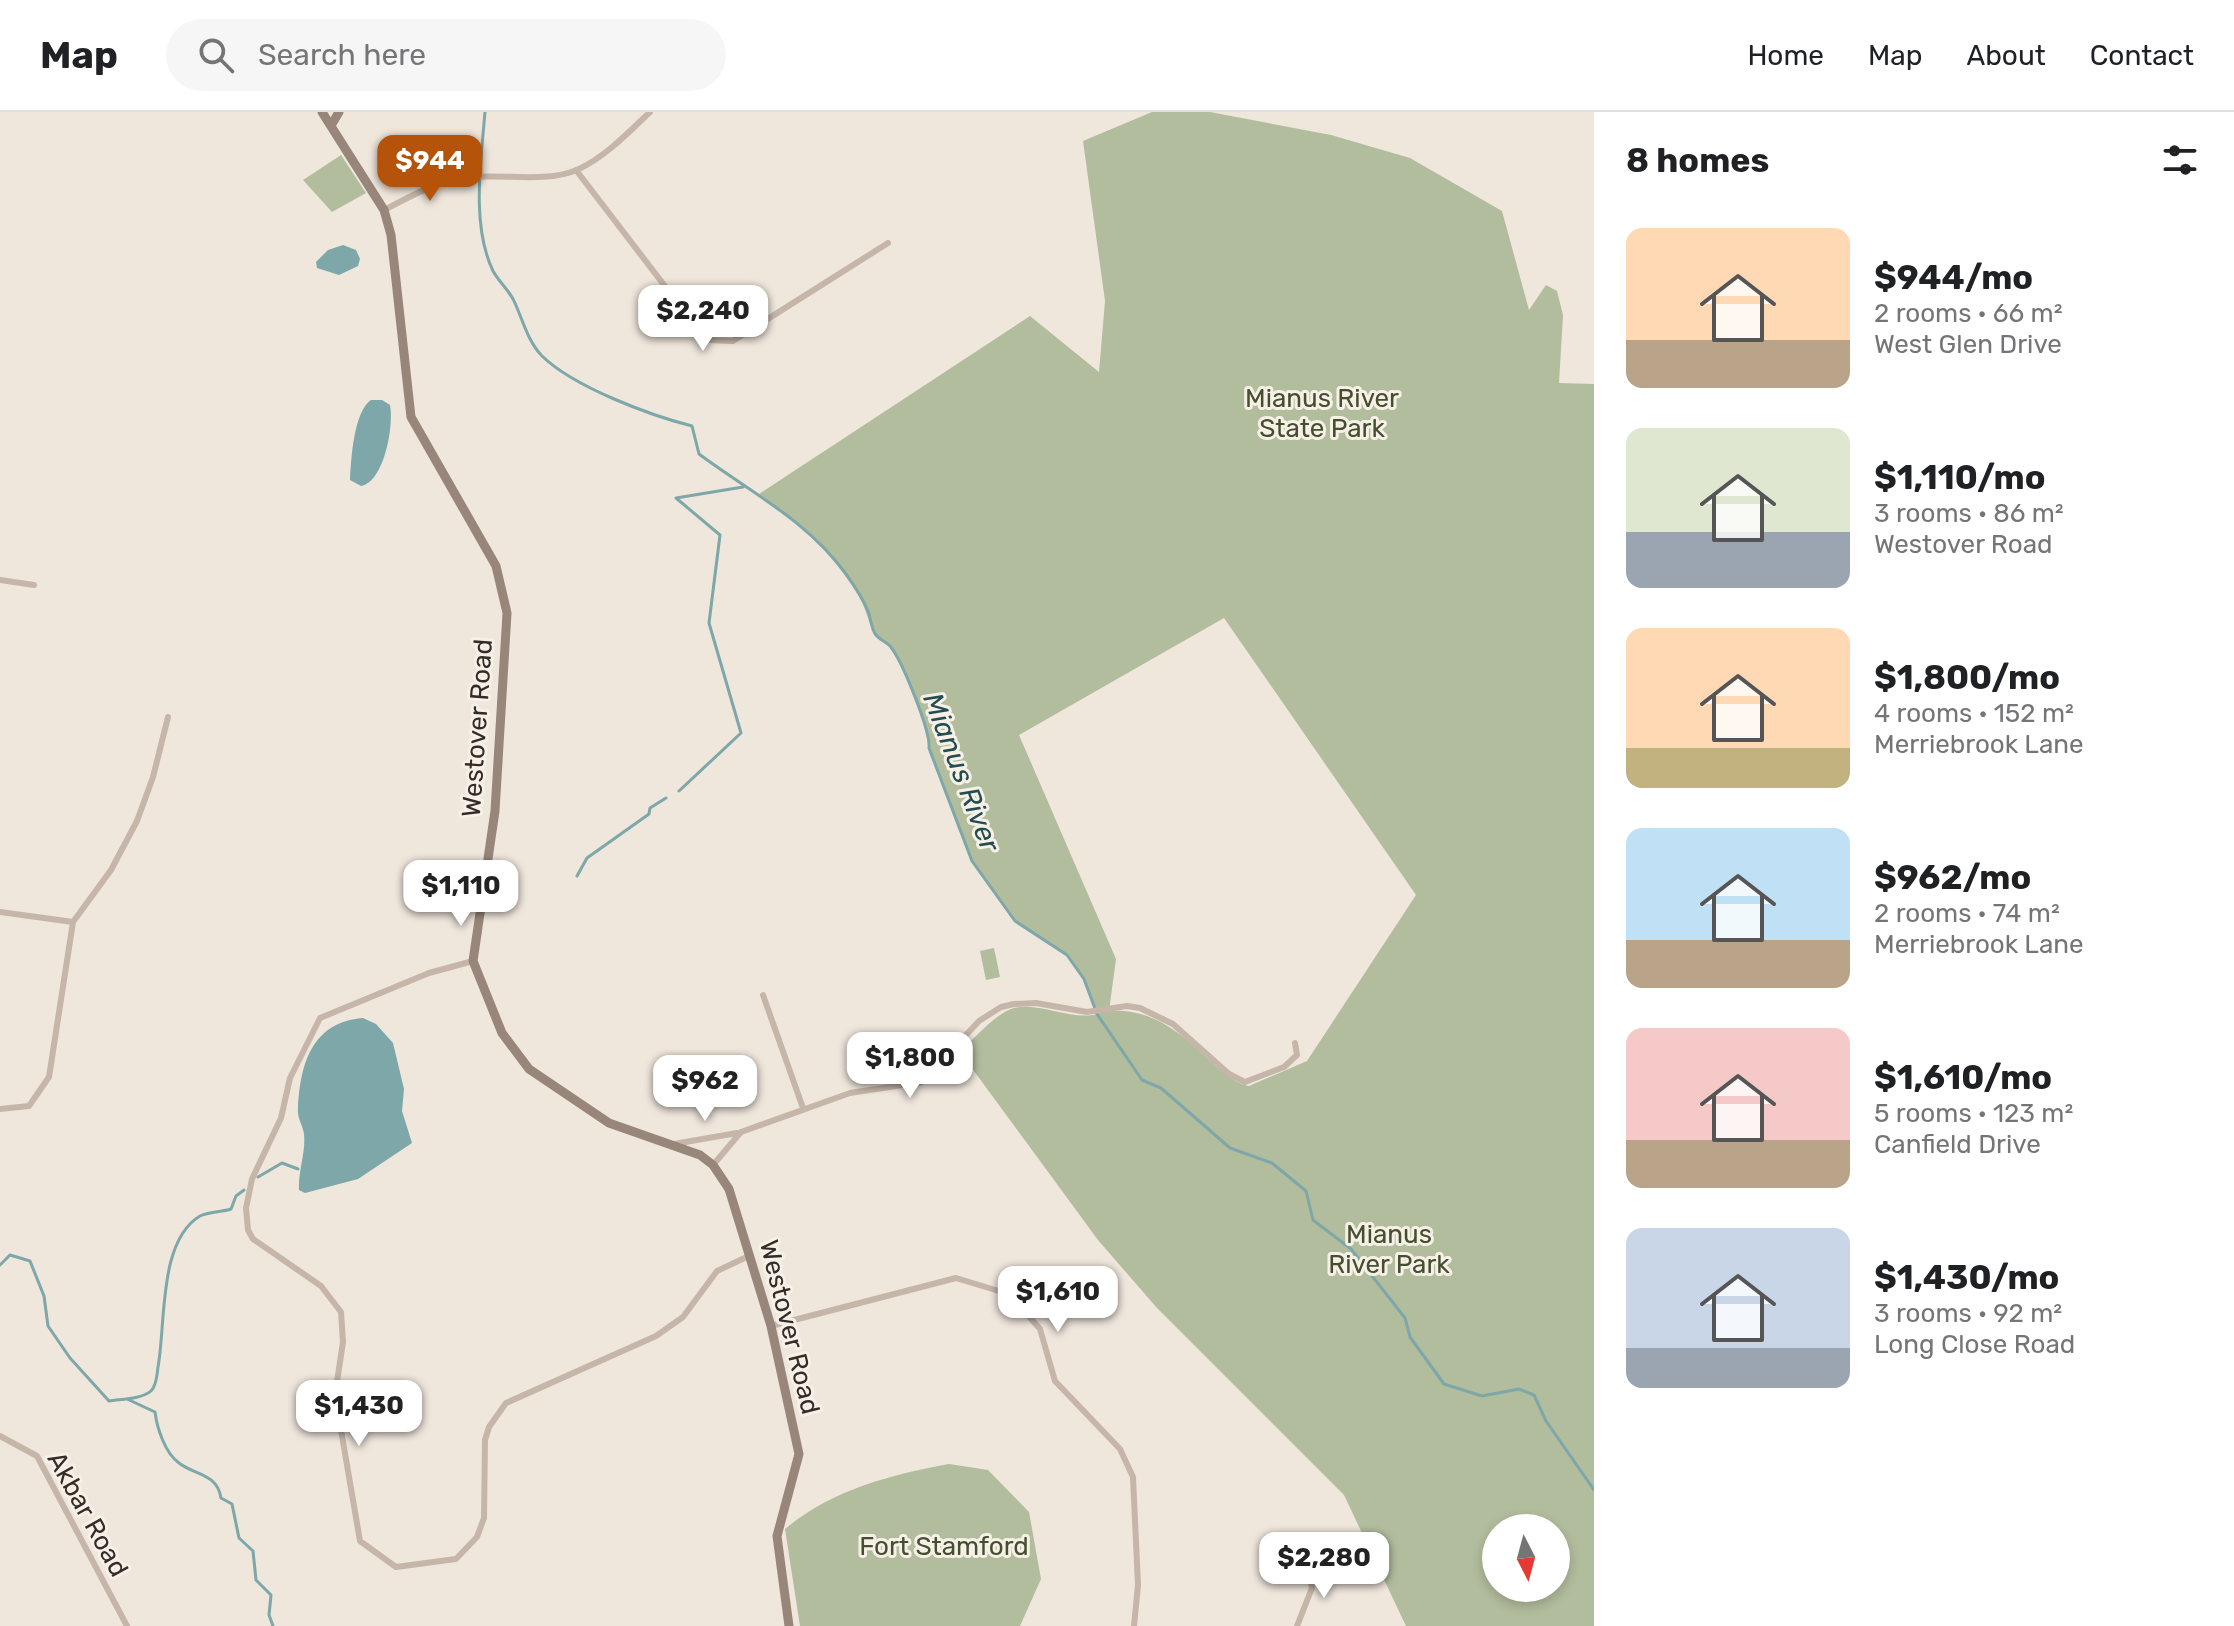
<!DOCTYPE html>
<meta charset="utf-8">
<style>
:root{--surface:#fff;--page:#f6f6f6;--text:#202124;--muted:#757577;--line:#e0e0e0;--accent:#b45309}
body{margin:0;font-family:Rubik,sans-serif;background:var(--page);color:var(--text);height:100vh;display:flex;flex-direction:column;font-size:30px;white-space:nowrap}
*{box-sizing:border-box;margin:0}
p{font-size:26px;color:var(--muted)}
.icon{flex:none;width:44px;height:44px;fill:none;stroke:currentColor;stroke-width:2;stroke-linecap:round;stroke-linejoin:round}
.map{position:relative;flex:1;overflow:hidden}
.sheet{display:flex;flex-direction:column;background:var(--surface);width:640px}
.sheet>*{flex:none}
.needle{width:52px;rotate:174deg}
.tools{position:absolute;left:1482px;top:1402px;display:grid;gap:16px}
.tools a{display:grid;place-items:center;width:88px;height:88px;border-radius:50%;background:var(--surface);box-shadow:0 4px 12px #0003;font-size:40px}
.price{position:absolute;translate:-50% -68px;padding:0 18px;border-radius:16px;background:#fff;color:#222;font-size:26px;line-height:52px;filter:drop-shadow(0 2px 4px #0008)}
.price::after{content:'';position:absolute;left:50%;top:48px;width:24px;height:18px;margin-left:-12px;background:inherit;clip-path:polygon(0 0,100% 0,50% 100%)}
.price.current{background:var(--accent);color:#fff}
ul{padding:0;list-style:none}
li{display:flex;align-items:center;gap:24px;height:200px;padding:0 32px}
li span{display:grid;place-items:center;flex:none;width:224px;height:160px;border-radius:16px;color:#555}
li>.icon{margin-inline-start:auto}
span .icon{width:96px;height:96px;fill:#fffc;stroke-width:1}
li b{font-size:34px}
h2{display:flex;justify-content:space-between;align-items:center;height:96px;padding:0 32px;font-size:34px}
header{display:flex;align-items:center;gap:48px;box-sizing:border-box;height:112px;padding:0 40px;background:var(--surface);border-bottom:2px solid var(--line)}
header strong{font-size:38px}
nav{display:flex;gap:44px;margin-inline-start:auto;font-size:28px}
.search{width:560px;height:72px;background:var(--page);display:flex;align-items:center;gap:20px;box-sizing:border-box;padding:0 28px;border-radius:44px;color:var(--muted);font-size:30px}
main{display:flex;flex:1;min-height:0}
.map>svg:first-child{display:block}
</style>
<header>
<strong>Map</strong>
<div class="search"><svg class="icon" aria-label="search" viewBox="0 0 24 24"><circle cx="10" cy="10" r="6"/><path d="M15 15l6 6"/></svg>Search here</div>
<nav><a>Home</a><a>Map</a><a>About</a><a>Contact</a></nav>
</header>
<main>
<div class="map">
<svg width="1594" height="1514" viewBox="0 0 1594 1514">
<rect width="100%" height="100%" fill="#efe6dc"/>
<path fill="#b2bd9d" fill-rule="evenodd" d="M1152,0H1210L1331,23L1410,46L1502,99L1529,198L1546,173L1557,179L1563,203L1559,271L1594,272V1514H1406L1344,1383L1157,1196L1098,1128L960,940C974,927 987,911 1003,901C1030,883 1067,910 1097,902L1084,867L1067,843L1015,809L972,749L929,636C931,619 902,548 890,534C886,530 879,527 876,522C868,512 866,495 858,483C833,441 798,411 759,382L1030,204L1099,260L1105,189L1083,29ZM1224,506L1416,783L1307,949L1249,974C1237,972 1226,962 1217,955C1184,925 1157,896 1109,899L1116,847L1019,623ZM1496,1416H1556V1476H1496Z
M341,43L366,81L332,100L303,68Z
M994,836L1000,865L986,868L980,839Z
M949,1352L988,1358L1029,1400L1041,1467L1020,1514H800L785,1417C832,1378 889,1363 949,1352Z"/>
<path fill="#7da7a9" d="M343,133L356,138L360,147L358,154L339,163L317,156L316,150L328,138Z
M371,288H382L390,293C394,314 384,370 361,374L350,368C351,347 354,299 371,288Z
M363,906L376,912L393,931L404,977L402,999L412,1031L358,1067L305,1081L299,1078C298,1059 306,1040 304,1022C303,1014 297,1006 298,997C300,952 312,910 363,906Z"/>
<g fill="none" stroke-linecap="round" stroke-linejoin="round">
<path stroke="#7da7a9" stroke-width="3" d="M485,0C481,49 471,113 493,159C499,170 509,178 514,189C523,208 527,228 542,244C574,275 649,303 692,314L699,342C750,380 808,409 846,462C854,473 863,487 868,499C871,506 871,517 876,523C879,527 886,530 890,534C902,548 931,620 929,636L972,749L1015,809L1067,843L1084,867L1097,902L1142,968L1161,976L1230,1036L1272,1051L1306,1079L1313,1108L1351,1137L1405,1206L1410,1225L1444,1272L1482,1284L1519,1277L1534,1283L1546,1309L1594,1378
M679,679L741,621L709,511L720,423L676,386L743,375
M577,764L587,746L649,702L650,696L666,686
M258,1065L282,1051L298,1057
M0,1153L10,1143L30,1149L44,1184L48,1214L70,1246L109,1289C121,1287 142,1287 151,1279C157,1273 157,1262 158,1255C166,1212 158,1129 200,1104C208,1100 222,1100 231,1097L236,1084L244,1078
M127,1287L155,1300C157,1316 165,1341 179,1351C194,1363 217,1361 221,1386L232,1392L239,1426L253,1439L256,1468L271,1483L269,1503L273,1514"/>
<path stroke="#c6b6a9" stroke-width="6" d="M576,58L700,220L710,228L733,229L888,131
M384,98C413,83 439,68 471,65C505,62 545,71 577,58C605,45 628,21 650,0
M0,468L34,473
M0,800L73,810
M473,849L429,861L320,906L290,966L281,1006L252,1067L246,1096L248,1118L253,1127L321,1174L341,1200L343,1230L335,1283L360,1429L396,1455L456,1447L477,1425L484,1406L485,1328L489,1315L506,1291L656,1224L683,1205L717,1159L751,1143
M763,883L803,996
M0,997L29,994L49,965L73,810L111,758L137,709L153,665L168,605
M674,1032L737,1021
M713,1053L741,1020L850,981L922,970L979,909L1001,895L1014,892L1036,891L1087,900L1127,894L1140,896L1173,912L1229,962L1245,970L1284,955L1297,943L1295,931
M771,1214L956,1166L1002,1180L1020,1194L1040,1217L1055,1269L1120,1337L1133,1365L1138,1473L1134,1514
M0,1324L37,1344L127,1514
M1297,1514L1312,1476L1307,1454"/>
<path stroke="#99867a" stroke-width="9" d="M322,0L384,98L391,123L411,305L496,454L507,501L495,699L473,849L502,921L529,957L609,1011L700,1043L713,1053L729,1077L771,1214L799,1342L777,1424L789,1514
M332,12L339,0"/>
</g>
<g text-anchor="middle" stroke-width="6" stroke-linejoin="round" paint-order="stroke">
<g font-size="26" fill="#434f2e" stroke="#f7f0e7">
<text x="1322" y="295">Mianus River<tspan x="1322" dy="30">State Park</tspan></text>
<text x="1389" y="1131">Mianus<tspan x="1389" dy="30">River Park</tspan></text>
<text x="944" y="1443">Fort Stamford</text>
</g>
<g font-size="26" fill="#342c28" stroke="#f7f0e7">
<text transform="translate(477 616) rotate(-86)" y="9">Westover Road</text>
<text transform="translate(790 1215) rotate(76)" y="9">Westover Road</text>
<text transform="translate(88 1402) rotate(61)" y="9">Akbar Road</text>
</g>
<g font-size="28" font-style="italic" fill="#224d51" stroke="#f7f0e7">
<text transform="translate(962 660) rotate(69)" y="10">Mianus River</text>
</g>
</g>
</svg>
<div class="tools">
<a><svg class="needle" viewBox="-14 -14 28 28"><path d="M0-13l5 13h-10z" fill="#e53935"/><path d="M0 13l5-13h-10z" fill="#757577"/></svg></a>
</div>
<b class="price current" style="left:430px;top:91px">$944</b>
<b class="price" style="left:703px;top:241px">$2,240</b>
<b class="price" style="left:461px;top:816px">$1,110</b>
<b class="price" style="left:910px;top:988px">$1,800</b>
<b class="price" style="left:705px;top:1011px">$962</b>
<b class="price" style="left:1058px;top:1222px">$1,610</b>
<b class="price" style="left:359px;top:1336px">$1,430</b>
<b class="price" style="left:1324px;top:1488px">$2,280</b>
</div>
<section class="sheet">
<h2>8 homes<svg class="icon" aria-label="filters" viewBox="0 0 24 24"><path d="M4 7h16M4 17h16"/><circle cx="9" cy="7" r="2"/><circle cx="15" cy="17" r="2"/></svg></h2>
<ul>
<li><span style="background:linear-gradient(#ffd9b3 70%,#b9a48a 0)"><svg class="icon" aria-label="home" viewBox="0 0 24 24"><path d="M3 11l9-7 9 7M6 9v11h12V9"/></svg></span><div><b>$944/mo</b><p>2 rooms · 66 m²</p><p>West Glen Drive</p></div></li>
<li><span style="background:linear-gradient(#dfe7d0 65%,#9aa5b1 0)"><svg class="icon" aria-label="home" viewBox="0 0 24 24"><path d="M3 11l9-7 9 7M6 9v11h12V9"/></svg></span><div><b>$1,110/mo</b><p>3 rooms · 86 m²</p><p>Westover Road</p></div></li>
<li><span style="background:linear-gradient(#ffd9b3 75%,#c2b280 0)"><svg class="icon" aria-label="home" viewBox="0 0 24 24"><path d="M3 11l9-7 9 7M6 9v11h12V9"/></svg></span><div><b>$1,800/mo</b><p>4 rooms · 152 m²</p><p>Merriebrook Lane</p></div></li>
<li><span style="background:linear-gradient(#bfe0f5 70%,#b9a48a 0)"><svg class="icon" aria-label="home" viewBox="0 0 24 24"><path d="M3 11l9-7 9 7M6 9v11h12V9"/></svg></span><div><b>$962/mo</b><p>2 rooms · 74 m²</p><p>Merriebrook Lane</p></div></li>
<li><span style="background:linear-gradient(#f6c9c9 70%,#b9a48a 0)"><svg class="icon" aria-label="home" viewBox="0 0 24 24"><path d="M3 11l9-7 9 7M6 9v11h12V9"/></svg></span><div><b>$1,610/mo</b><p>5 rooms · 123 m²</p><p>Canfield Drive</p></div></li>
<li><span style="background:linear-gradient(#c9d6e8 75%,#9aa5b1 0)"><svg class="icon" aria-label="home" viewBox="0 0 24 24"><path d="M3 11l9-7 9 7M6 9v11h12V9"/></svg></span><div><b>$1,430/mo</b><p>3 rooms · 92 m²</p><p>Long Close Road</p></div></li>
</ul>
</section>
</main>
